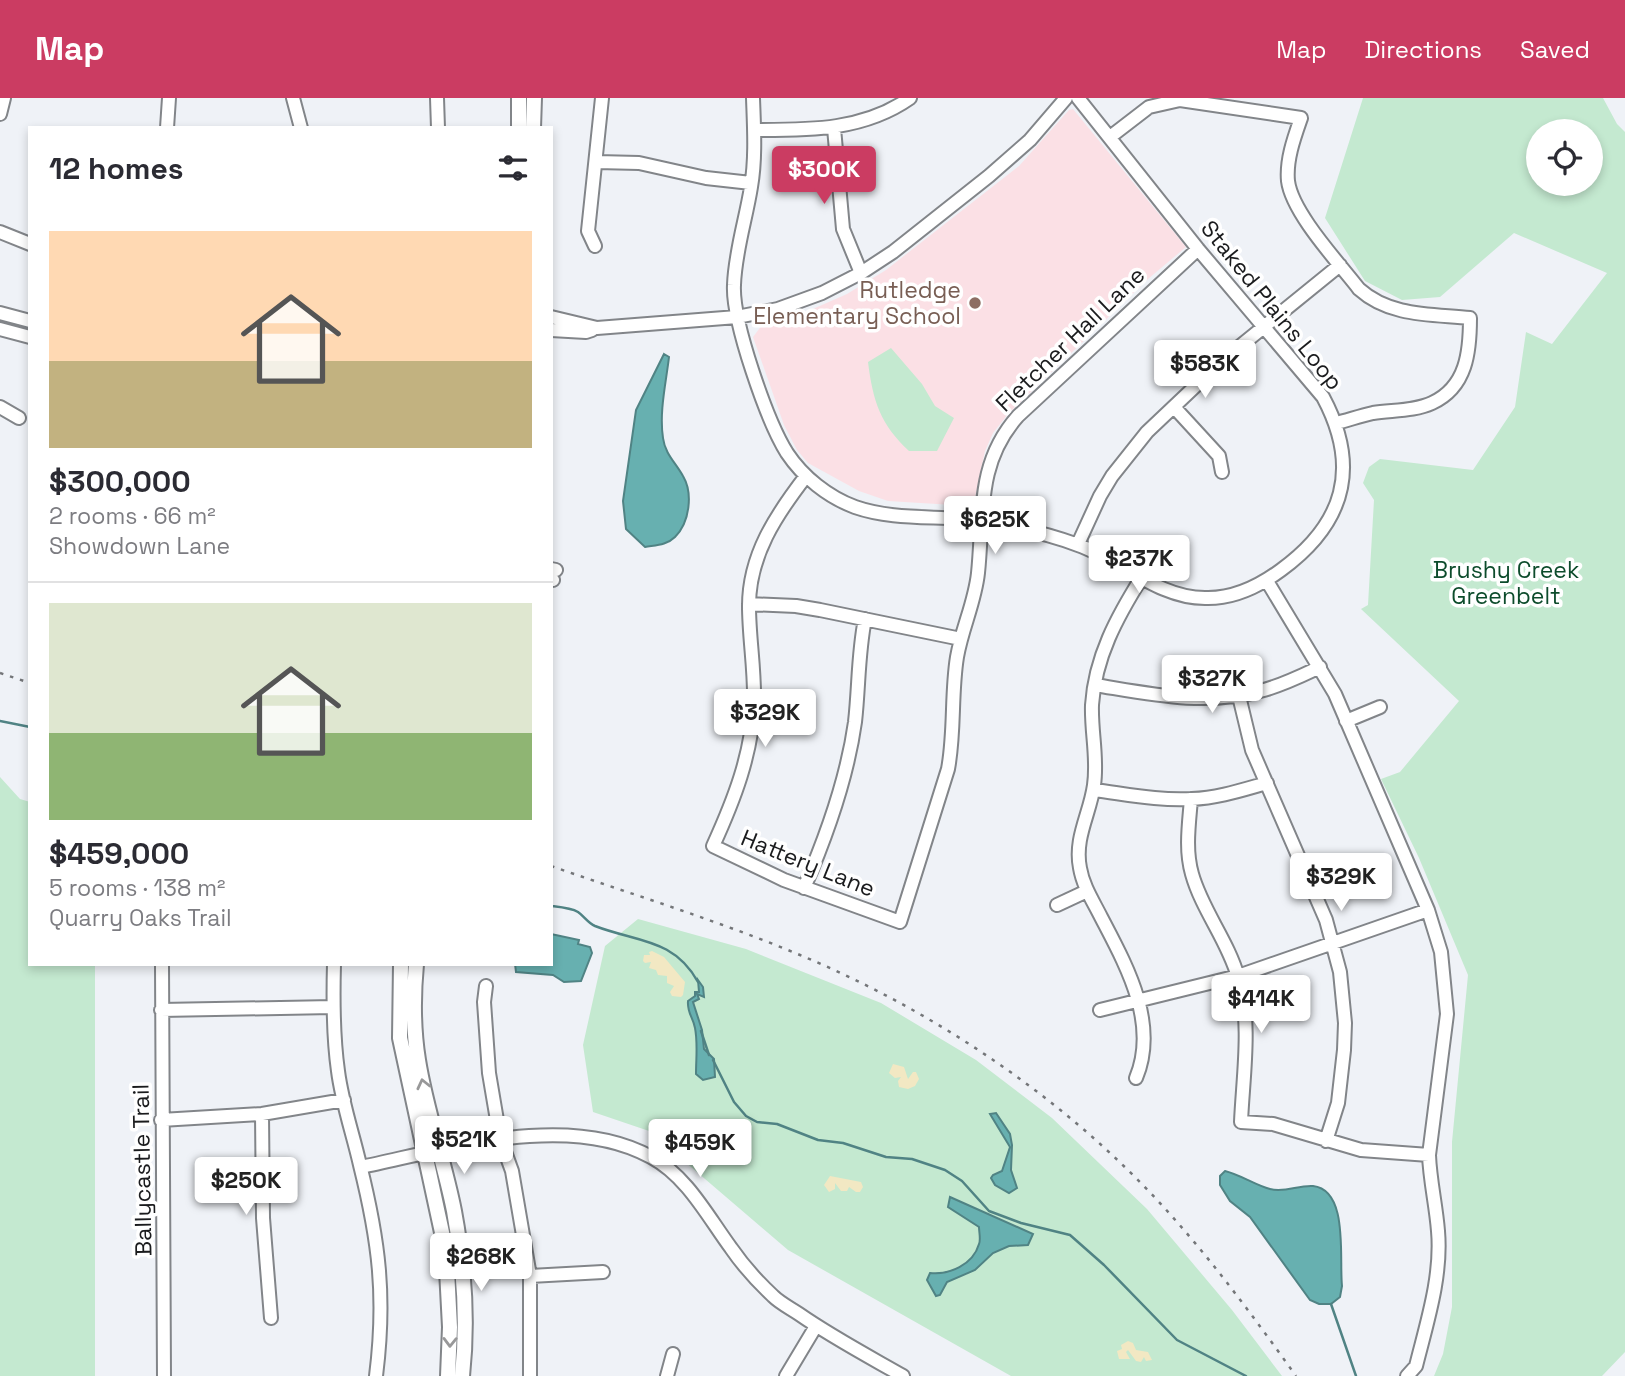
<!DOCTYPE html>
<meta charset="utf-8">
<style>
:root{--surface:#fff;--page:#f2f2f3;--text:#2b2b33;--muted:#7c7c81;--line:#e1e1e2;--accent:#cb3c62}
body{margin:0;font-family:"Space Grotesk",sans-serif;background:var(--page);color:var(--text);height:100vh;display:flex;flex-direction:column;font-size:26px;white-space:nowrap}
*{box-sizing:border-box;margin:0}
p{font-size:23px;color:var(--muted)}
.icon{flex:none;width:38px;height:38px;fill:none;stroke:currentColor;stroke-width:2;stroke-linecap:round;stroke-linejoin:round}
.map{position:relative;flex:1;overflow:hidden}
.details{position:absolute;left:28px;top:28px;width:525px;height:840px;display:flex;flex-direction:column;background:var(--surface);border-radius:0px;box-shadow:0 4px 10px #0003}
.details>*{flex:none}
.controls{position:absolute;left:1526px;top:21px;display:grid;gap:14px}
.controls a{display:grid;place-items:center;width:77px;height:77px;border-radius:50%;background:var(--surface);box-shadow:0 4px 10px #0003;font-size:35px}
.price{position:absolute;translate:-50% -60px;padding:0 16px;border-radius:7px;background:#fff;color:#222;font-size:23px;line-height:46px;filter:drop-shadow(0 2px 4px #0008)}
.price::after{content:'';position:absolute;left:50%;top:42px;width:21px;height:16px;margin-left:-10px;background:inherit;clip-path:polygon(0 0,100% 0,50% 100%)}
.price.current{background:var(--accent);color:#fff}
ul{padding:0;list-style:none}
li{display:grid;align-content:center;gap:14px;height:371px;padding:0 21px}
li+li{border-top:2px solid var(--line)}
li span{display:grid;place-items:center;height:217px;border-radius:0px;color:#555}
li>.icon{margin-inline-start:auto}
span .icon{width:126px;height:126px;fill:#fffc;stroke-width:1}
li b{font-size:30px}
h2{display:flex;justify-content:space-between;align-items:center;height:84px;padding:0 21px;font-size:30px}
header{display:flex;align-items:center;gap:42px;box-sizing:border-box;height:98px;padding:0 35px;background:var(--accent);color:#fff}
header strong{font-size:33px}
nav{display:flex;gap:38px;margin-inline-start:auto;font-size:24px}
.map>svg:first-child{display:block}
</style>
<header>
<strong>Map</strong>
<nav><a>Map</a><a>Directions</a><a>Saved</a></nav>
</header>
<div class="map">
<svg width="1625" height="1278" viewBox="0 0 1625 1278">
<rect width="100%" height="100%" fill="#eff2f7"/>
<path fill="#fbe0e5" d="M1073,11L1186,149L1148,181L1008,316L993,335L985,353L974,404L969,408L888,403L859,393L808,365L797,352L784,327L753,239L762,227L806,214L847,196L886,172L1019,68L1069,12Z"/>
<path fill="#c4e9d0" fill-rule="evenodd" d="M1363,0H1603L1617,26L1625,34V1254L1602,1278H1434L1443,1256L1452,1209V1044L1468,877L1419,760L1381,681L1400,674L1459,603L1361,511L1368,507L1374,402L1363,385L1369,369L1380,361L1473,372L1515,309L1526,234L1552,246L1607,175L1514,135L1440,199L1402,202L1365,183L1325,120ZM1538,33H1591V86H1538Z
M891,250L922,286L935,308L954,320L937,353H909C880,326 873,303 868,264Z
M0,679L20,701L30,704V866H95V1278H0Z
M638,821L746,851L881,905L976,962L1052,1020L1147,1111L1232,1212L1282,1278H1011L788,1152L649,1033L593,1014L583,947L605,848Z"/>
<path fill="#f2e8c3" d="M652,853L664,859L685,884L683,897L681,899L672,898L670,894L674,888L667,885V878L658,877L656,872L649,870L651,864L645,865L643,863L644,857H650L649,854Z
M893,966L904,969L908,981L913,974H916L919,981L915,988L908,991L899,989L898,983L901,979L895,980L889,975Z
M830,1078L861,1084L863,1089L860,1094H856L849,1089L847,1093H841L835,1085V1091L829,1094L824,1087Z
M1128,1243L1133,1245L1136,1252L1148,1254L1152,1262L1146,1263L1144,1259L1141,1264L1136,1263L1128,1252L1126,1254L1130,1261H1119L1117,1253L1122,1251L1121,1247Z"/>
<path fill="#67b0b0" stroke="#508384" stroke-width="2" d="M664,256L669,259C666,285 659,314 663,340C665,356 676,365 683,378C693,395 690,424 675,439C667,447 656,447 645,449L626,431L623,403L636,312Z
M551,836L579,842L578,846L590,849L592,855L581,883L564,884L553,877L516,874L515,866H551Z
M698,882L703,889L704,899L697,896L699,901L693,904L702,932L704,951L714,961L715,979L703,982L696,976C696,960 698,945 695,930C693,919 687,915 688,903L695,898V894H699Z
M996,1015L1010,1036L1012,1047L1011,1072L1017,1090L1009,1095L995,1087L991,1080L993,1077L1002,1073L1010,1049L990,1016Z
M1225,1073C1241,1077 1255,1087 1270,1091C1285,1095 1298,1087 1313,1088C1349,1092 1339,1160 1342,1188L1340,1199L1331,1206H1319L1310,1202L1250,1119L1230,1103L1220,1087V1078Z
M950,1099L1033,1136L1028,1147L1009,1148L993,1155L975,1172L947,1184L940,1197L936,1198L927,1182L930,1175C949,1177 973,1167 979,1146C981,1142 979,1134 979,1129L948,1109Z"/>
<g fill="none" stroke-linecap="round" stroke-linejoin="round">
<path stroke="#508384" stroke-width="2.5" d="M0,623L30,629
M551,808C559,809 571,810 578,814C584,818 588,825 595,828C636,844 674,840 698,884
M701,933L709,957
M713,962L734,1004L746,1018L757,1024L777,1026L818,1042L843,1045L886,1059L912,1061L945,1072L962,1083L989,1113L1021,1125L1070,1137L1104,1167L1177,1242L1246,1278
M1331,1206L1356,1278"/>
<g stroke="#828589" stroke-width="16">
<path id="minor" d="M293,0L301,30
M437,0L438,30
M753,0C754,29 756,60 751,89C746,121 735,154 734,187C732,223 767,323 787,355C803,379 828,399 855,409C895,423 940,417 981,423C1013,428 1048,436 1078,447C1121,462 1158,500 1205,500C1233,501 1258,489 1281,472C1344,426 1361,370 1323,299L1198,151L1078,0
M0,16L4,0
M167,30L169,0
M834,30L843,131L861,175
M754,32C808,32 863,33 910,0
M1110,39L1149,9L1180,2L1301,20C1294,40 1286,62 1288,83C1292,115 1339,165 1359,191C1390,219 1432,216 1470,220C1470,253 1467,289 1432,305C1415,313 1392,312 1373,315C1360,318 1348,322 1336,325
M597,64L639,65L706,80L751,85
M0,134L30,146
M595,148L588,133L602,0
M0,215L30,223
M551,219L597,230L737,219L778,211L822,195L861,175L893,154L989,78L1030,42L1066,0
M0,231L30,239
M551,232L586,234L592,232
M0,309L19,320
M1174,309L1219,358L1222,374
M806,378C776,417 749,457 749,508C749,540 755,572 754,605C752,656 734,702 713,748L784,782L900,824L948,671C955,634 951,596 957,559C962,530 975,504 978,475C984,417 976,365 1018,318L1198,151
M1078,446L1100,398L1112,378L1147,334L1223,262L1340,167
M551,471L556,472
M551,481L553,482
M1267,483L1335,596L1428,812L1441,854L1447,916L1429,1057C1430,1083 1436,1107 1438,1133C1442,1178 1427,1224 1416,1268L1407,1278
M749,506L796,508L820,512L961,541
M1095,587C1151,596 1204,608 1260,593C1281,588 1301,578 1320,569
M1239,598L1252,652L1326,822L1340,874L1345,925L1344,952L1338,1005L1326,1043
M1346,623L1380,609
M1094,692C1126,696 1159,703 1192,701C1218,700 1242,692 1267,685
M1191,701C1189,726 1185,752 1192,776C1202,812 1228,843 1238,879C1252,925 1243,977 1241,1024L1273,1026L1361,1052L1429,1057
M804,790C827,737 847,681 855,624C859,589 858,555 865,521
M1057,807L1087,793
M162,866L164,1278
M334,866C333,902 333,938 338,973C342,1005 353,1036 360,1067C379,1143 386,1199 376,1278
M486,888L484,904L489,975L500,1040L512,1073L530,1178V1278
M161,912L333,909
M1100,912L1238,878L1428,812
M1136,980C1159,925 1126,867 1101,819C1093,803 1083,788 1080,770C1074,740 1090,716 1094,687C1098,660 1091,634 1092,607C1095,559 1117,519 1142,479
M262,1016L263,1120L271,1220
M161,1022L262,1016L344,1002
M361,1069C448,1051 568,1013 651,1059C687,1078 708,1119 731,1150C742,1166 758,1184 773,1198C780,1205 790,1210 799,1216C832,1239 868,1258 903,1278
M530,1178L603,1174
M667,1278L673,1256
M786,1278L816,1228"/>
</g>
<g stroke="#828589" stroke-width="18">
<path id="major" d="M519,30V0
M533,30L534,0
M401,866L400,940L446,1153L450,1229L448,1278
M416,866C413,898 413,931 418,962C426,1013 444,1062 454,1113C464,1167 468,1223 462,1278"/>
</g>
<use href="#minor" stroke="#fff" stroke-width="12"/>
<use href="#major" stroke="#fff" stroke-width="14"/>
<path stroke="#747679" stroke-width="2.5" stroke-dasharray="3.5 7" stroke-linecap="butt" d="M0,575L30,585
M551,768C634,797 719,823 800,857C932,912 1061,998 1159,1104C1209,1158 1253,1218 1296,1278"/>
</g>
<defs><path id="oneway-chevron" d="M-2-3.5L2.5 0L-2 3.5" fill="none" stroke-width="1.6" stroke-linecap="round" stroke-linejoin="round" transform="scale(1.75)"/></defs>
<g stroke="#989899">
<use href="#oneway-chevron" transform="translate(423 986) rotate(-103)"/>
<use href="#oneway-chevron" transform="translate(450 1244) rotate(91)"/>
</g>
<circle fill="#8d6e63" stroke="#fff" stroke-width="2.5" cx="975" cy="205" r="7"/>
<g text-anchor="middle" stroke-width="7" stroke-linejoin="round" paint-order="stroke">
<g font-size="23" fill="#785e54" stroke="#fff" text-anchor="end">
<text x="961" y="200">Rutledge<tspan x="961" dy="26">Elementary School</tspan></text>
</g>
<g font-size="23" fill="#1a1b1d" stroke="#fff">
<text transform="translate(1272 207) rotate(51)" y="8">Staked Plains Loop</text>
<text transform="translate(1070 241) rotate(-44)" y="8">Fletcher Hall Lane</text>
<text transform="translate(808 765) rotate(22)" y="8">Hattery Lane</text>
<text transform="translate(142 1072) rotate(-91)" y="8">Ballycastle Trail</text>
</g>
<g font-size="23" fill="#0d4c2c" stroke="#fff">
<text x="1506" y="480">Brushy Creek<tspan x="1506" dy="26">Greenbelt</tspan></text>
</g>
</g>
</svg>
<div class="controls">
<a><svg class="icon" aria-label="locate" viewBox="0 0 24 24"><circle cx="12" cy="12" r="6"/><path d="M12 2v4M12 18v4M2 12h4M18 12h4"/></svg></a>
</div>
<b class="price current" style="left:824px;top:108px">$300K</b>
<b class="price" style="left:1205px;top:302px">$583K</b>
<b class="price" style="left:995px;top:458px">$625K</b>
<b class="price" style="left:1139px;top:497px">$237K</b>
<b class="price" style="left:1212px;top:617px">$327K</b>
<b class="price" style="left:765px;top:651px">$329K</b>
<b class="price" style="left:1341px;top:815px">$329K</b>
<b class="price" style="left:1261px;top:937px">$414K</b>
<b class="price" style="left:464px;top:1078px">$521K</b>
<b class="price" style="left:700px;top:1081px">$459K</b>
<b class="price" style="left:246px;top:1119px">$250K</b>
<b class="price" style="left:481px;top:1195px">$268K</b>
<section class="details">
<h2>12 homes<svg class="icon" aria-label="filters" viewBox="0 0 24 24"><path d="M4 7h16M4 17h16"/><circle cx="9" cy="7" r="2"/><circle cx="15" cy="17" r="2"/></svg></h2>
<ul>
<li><span style="background:linear-gradient(#ffd9b3 60%,#c2b280 0)"><svg class="icon" aria-label="home" viewBox="0 0 24 24"><path d="M3 11l9-7 9 7M6 9v11h12V9"/></svg></span><div><b>$300,000</b><p>2 rooms · 66 m²</p><p>Showdown Lane</p></div></li>
<li><span style="background:linear-gradient(#dfe7d0 60%,#8fb573 0)"><svg class="icon" aria-label="home" viewBox="0 0 24 24"><path d="M3 11l9-7 9 7M6 9v11h12V9"/></svg></span><div><b>$459,000</b><p>5 rooms · 138 m²</p><p>Quarry Oaks Trail</p></div></li>
</ul>
</section>
</div>
